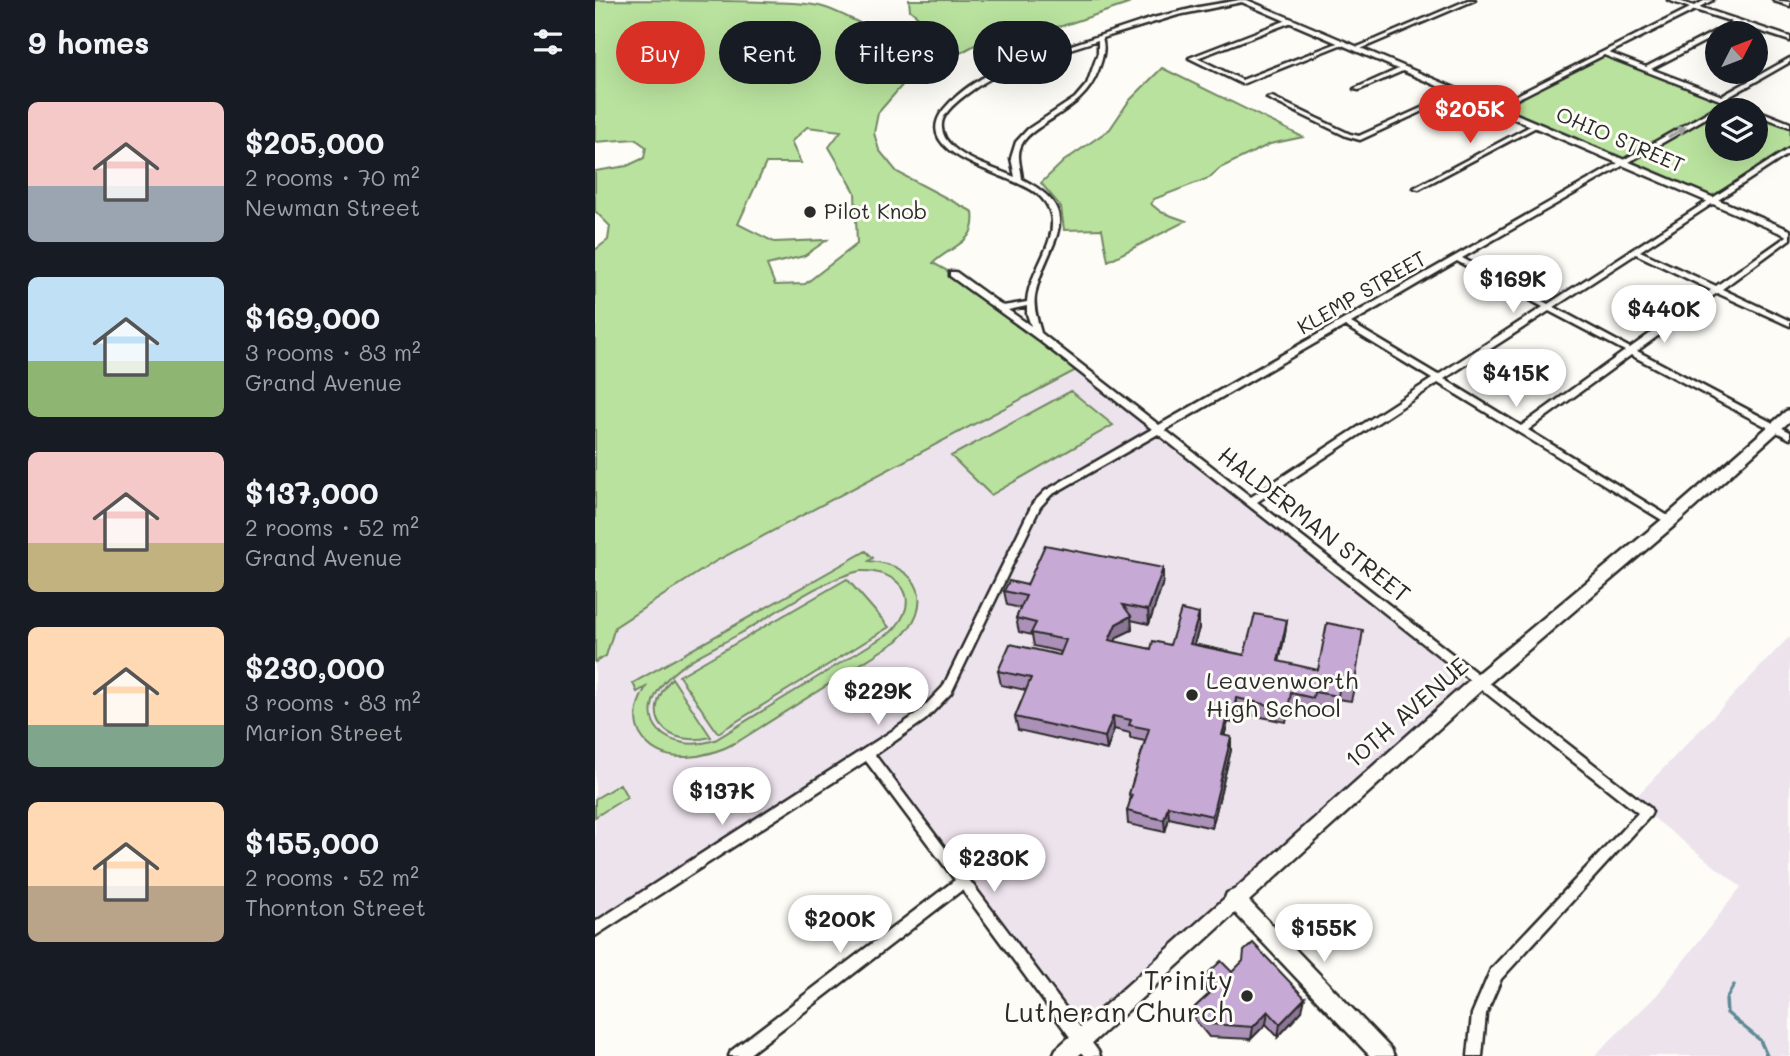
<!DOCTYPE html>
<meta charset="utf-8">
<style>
:root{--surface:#171b24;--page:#242831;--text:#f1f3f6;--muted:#9ea1a6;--accent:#d93025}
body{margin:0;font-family:Mali,sans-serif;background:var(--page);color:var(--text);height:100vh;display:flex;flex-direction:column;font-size:26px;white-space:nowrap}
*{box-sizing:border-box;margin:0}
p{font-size:23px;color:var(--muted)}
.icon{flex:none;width:38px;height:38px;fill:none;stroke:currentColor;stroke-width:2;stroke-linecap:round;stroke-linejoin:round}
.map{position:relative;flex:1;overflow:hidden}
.panel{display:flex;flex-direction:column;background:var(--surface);width:595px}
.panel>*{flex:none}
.top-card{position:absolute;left:21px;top:21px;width:665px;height:63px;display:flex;gap:14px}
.needle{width:46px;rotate:48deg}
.buttons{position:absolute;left:1110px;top:21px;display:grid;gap:14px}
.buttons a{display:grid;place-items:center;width:63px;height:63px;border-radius:50%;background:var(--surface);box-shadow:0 7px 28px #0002;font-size:35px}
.price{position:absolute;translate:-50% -60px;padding:0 16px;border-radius:24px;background:#fff;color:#222;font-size:23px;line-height:46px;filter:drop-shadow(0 2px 4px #0008)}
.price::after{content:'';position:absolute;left:50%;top:42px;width:21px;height:16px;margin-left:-10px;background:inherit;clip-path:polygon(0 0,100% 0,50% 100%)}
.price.selected{background:var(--accent);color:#fff}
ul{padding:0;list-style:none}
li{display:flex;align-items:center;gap:21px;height:175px;padding:0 28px}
li span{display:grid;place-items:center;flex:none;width:196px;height:140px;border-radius:10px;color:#555}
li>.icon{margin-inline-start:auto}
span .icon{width:84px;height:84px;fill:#fffc;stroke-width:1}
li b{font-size:30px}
h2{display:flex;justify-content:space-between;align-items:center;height:84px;padding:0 28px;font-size:30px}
.tag{padding:0 24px;border-radius:32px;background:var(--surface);box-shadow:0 7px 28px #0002;font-size:24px;line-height:63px}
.tag.selected{background:var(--accent);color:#fff}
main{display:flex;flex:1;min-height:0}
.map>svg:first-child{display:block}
</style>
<main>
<section class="panel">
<h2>9 homes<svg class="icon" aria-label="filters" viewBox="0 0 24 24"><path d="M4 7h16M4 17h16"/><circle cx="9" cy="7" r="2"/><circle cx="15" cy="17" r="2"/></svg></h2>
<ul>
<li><span style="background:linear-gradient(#f6c9c9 60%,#9aa5b1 0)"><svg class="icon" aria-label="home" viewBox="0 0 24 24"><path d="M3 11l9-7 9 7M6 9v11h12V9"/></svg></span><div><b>$205,000</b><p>2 rooms · 70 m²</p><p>Newman Street</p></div></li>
<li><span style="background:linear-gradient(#bfe0f5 60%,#8fb573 0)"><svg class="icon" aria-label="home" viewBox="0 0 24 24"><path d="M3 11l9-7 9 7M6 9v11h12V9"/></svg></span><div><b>$169,000</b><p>3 rooms · 83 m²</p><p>Grand Avenue</p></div></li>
<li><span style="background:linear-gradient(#f6c9c9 65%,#c2b280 0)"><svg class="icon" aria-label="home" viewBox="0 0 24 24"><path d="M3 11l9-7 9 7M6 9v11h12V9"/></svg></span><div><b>$137,000</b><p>2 rooms · 52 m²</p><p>Grand Avenue</p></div></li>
<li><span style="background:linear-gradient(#ffd9b3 70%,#7fa58c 0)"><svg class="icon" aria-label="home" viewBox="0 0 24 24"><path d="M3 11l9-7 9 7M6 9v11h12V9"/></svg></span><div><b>$230,000</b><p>3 rooms · 83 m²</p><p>Marion Street</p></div></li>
<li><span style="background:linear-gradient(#ffd9b3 60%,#b9a48a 0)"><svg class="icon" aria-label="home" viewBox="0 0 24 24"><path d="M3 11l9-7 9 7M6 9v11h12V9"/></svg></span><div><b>$155,000</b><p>2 rooms · 52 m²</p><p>Thornton Street</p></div></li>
</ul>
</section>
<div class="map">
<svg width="1195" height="1056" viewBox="0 0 1195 1056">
<rect width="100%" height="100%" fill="#fdfcf7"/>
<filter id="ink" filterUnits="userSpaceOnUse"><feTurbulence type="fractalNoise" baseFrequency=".0143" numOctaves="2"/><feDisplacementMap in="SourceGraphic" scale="14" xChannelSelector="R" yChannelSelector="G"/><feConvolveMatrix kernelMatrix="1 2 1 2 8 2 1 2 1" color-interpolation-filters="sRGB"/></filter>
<g filter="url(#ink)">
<path fill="#ede3ed" d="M483,369L864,672L870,687L485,1040L272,753L0,930V662L11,656L20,627L121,561Z
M1195,636V1056H999L1061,996L1146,887L1037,801Z"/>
<path fill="#b9e29e" stroke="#728664" stroke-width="2" fill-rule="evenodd" d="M0,0C56,0 117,0 170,2C187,3 207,2 224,6C258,13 304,57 338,29L315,10L314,0H524L533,4L467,26L416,34L380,45L309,83L283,113L279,133L284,150L302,172L378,212C382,244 358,244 338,263L358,274L483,369L121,561L20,627L11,656L0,662V250L13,240L15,226L0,211V171L32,166L49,158L51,147L40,139L0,142ZM212,127L246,131L234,147L260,192L262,244L210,284L180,285L172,265L209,256L232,240L179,242L143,224L171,163H206L196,142Z
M1008,53L1157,110H1122V149H1160V112L1195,125V150L1117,201L900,108Z
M567,68L708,137L675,144L625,168L614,178L559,199L556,204L566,212L591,221L513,261L507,229L469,230L466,207L446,183L469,161L515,129L534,101Z
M476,391L518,425L396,495L356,456Z
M271,551L278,558L274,561C326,565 342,605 302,641L144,741C115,757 66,770 45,734C37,718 42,702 51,687L42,692L38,683ZM265,571C306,570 329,600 296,632L120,740C74,755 33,721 72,679C91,659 122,647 146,633C178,615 229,578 265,571Z
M252,579L294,627L123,733L84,676Z
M77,678L116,737C70,748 43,716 77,678Z
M25,784L32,797L0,817V799Z"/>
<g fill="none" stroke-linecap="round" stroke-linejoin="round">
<path stroke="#5c8a94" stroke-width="3.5" d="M1139,985L1131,999L1132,1013L1165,1040L1172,1056"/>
<g stroke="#2b2b2b" stroke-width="5">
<path id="street" d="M645,0L652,1L583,15L507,38C511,49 507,60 503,71C492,99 473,108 449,124C442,129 433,134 428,142C420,154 426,166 427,179C497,215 448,245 440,296C438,309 443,321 446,333L564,425L1130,102L1009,55L902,109H898V107L1095,8L1073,0H1081L1099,6L1111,0H1118L1104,7L1195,37V41L1143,24L1122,33V35L1056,69L1127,96L1195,58V62L1132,98L1195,123V127L1160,114V110H1152L1135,104L867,258L953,304L1195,148V153L1045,251L1121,286L1195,234V239L1127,289L1195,321V326L1122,293L1042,351L1195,432V439L1036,355L933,430L1078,519L1080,521L1078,523H1072L843,383L662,502L1055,808L1057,812L1055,816L906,979L891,1014L887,1056H873L877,1014L896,969L1043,813L563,434L456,495L445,507L356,693L330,720L280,755L371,876L373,877L375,881L503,1051L505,1056H489L367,890L152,1056H134L136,1051L360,880L271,761L0,936V922L300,729L322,714L348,687L438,503L450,491L557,429L441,338L355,276V272H361L408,306L432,302C433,273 463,243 456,215C454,206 448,198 441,193C418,174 312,156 349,109C365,90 388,76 410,67L558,18L604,7ZM1100,10L1138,22L1051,67L1014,53ZM503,40V53L492,84L480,98L433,129L421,142L416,158L420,177C401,169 368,160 354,143C348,137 345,127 348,119C354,103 391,80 406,73C437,59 471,51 503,40ZM1041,254L1116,290L1035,348L959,307ZM862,261L948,307L843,375L756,323ZM432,306V314L436,326L413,310ZM954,311L1030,351L926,426L849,379ZM750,326L837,379L656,497L570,430Z
M873,0H880L763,50L758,49Z
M1178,0L1195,2V6L1179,1Z
M695,19L697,20V22L602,58L647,80L745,42L750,43L647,84L594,58Z
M808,67L811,69L810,70L764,90L759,89Z
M862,92L867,93L765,140L751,136L672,98L677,97L755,134L764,136Z
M941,123L944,125L943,126L824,189L819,188Z"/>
</g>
<g stroke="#2b2b2b" stroke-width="5">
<path id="secondary" d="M642,0H652L1195,230V237Z
M1195,410V421L1080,525L891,686L654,901L796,1049L799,1056H775L640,913L483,1056H458L461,1049L630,898L632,893L639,890L879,676L1070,517L1191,411Z"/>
</g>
<use href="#street" fill="#fdfcf7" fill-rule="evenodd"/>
<use href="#secondary" fill="#fdfcf7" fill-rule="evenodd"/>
</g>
<path fill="#ab91b7" stroke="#2b2b2b" stroke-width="2" d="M568,568V582L554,624L536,620L537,630L522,637L520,642L556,649L575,645L604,614V628L599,644L649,655L692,620L690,634L684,662L759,688L756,701L742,699L740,710L717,705L716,711L694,706L691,722L641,712L638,723L633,722L629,736L636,750L617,828L574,818L570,832L533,824L532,811L535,802L534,794L550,741L535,738V733L519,729L512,750L423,730L420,717L431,690L406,685L403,671L465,655L466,652L439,646L437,635L424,632L421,618L425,608L412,605L409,591L432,585Z
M637,972L707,1011L683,1037L671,1024L656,1039L614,1037L600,1020V1007L614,994L610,989V976Z"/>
<path fill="#8b7695" stroke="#2b2b2b" stroke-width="2" d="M568,568V582L554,624L553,610Z
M604,614V628L595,657V644Z
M536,616L537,630L522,637L516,654L514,640L521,624Z
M692,620L690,634L681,675L683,661Z
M641,698V712L638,723L639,710Z
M634,709L633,722L626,748L627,735Z
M518,716L519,729L512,750L510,737Z
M636,737V750L617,828V816Z
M573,806L574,818L570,832L569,820Z
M710,998L707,1011L683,1037L685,1024Z
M673,1011L671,1024L656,1039L658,1027Z"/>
<path fill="#c7a9d5" stroke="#2b2b2b" stroke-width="2" d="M450,545L568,568L553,610L528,605L536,616L521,624L514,640L556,649L558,641L575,645L586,610L604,614L595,644L649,655L660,614L692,620L683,661L723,670L732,623L768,630L759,688L745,685L743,696L719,692L718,698L696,693L693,709L641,698L639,710L634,709L627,735L636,737L617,816L573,806L569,820L532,811L537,795L534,794L554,729L534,725L536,720L518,716L510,737L420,717L436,678L403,671L415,644L465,655L471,640L436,633L441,623L421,618L431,596L409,591L414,581L432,585Z
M658,943L710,998L685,1024L673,1011L658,1027L615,1024L600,1007L621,988L610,976L626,961L637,972L648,961L649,951Z"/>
<defs><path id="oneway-solid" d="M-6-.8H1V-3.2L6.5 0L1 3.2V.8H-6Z" transform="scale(1.75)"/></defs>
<use fill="#9e9e9b" href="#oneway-solid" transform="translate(1082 132) rotate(-30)"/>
</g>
<g fill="#2b2b2b" stroke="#fdfcf7" stroke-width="2.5">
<circle cx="215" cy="212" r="7"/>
<circle cx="597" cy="695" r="7"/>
<circle cx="652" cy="996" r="7"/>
</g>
<g text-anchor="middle" stroke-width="6" stroke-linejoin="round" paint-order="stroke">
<g font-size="21" fill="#2b2b2b" stroke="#fdfcf7">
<text transform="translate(1025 140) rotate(23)" y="7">OHIO STREET</text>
<text transform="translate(767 293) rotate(-30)" y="7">KLEMP STREET</text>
</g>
<g font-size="21" fill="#2b2b2b" stroke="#fdfcf7" text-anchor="start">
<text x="229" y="219">Pilot Knob</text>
</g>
<g font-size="24" fill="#2b2b2b" stroke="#fdfcf7">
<text transform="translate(719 525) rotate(38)" y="8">HALDERMAN STREET</text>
<text transform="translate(812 713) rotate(-41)" y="8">10TH AVENUE</text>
</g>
<g font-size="24" fill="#2b2b2b" stroke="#fdfcf7" text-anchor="start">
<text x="611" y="689">Leavenworth<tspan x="611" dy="28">High School</tspan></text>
</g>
<g font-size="28" fill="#2b2b2b" stroke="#fdfcf7" text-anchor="end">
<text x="638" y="990">Trinity<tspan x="638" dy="32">Lutheran Church</tspan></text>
</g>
</g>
</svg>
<div class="buttons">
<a><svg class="needle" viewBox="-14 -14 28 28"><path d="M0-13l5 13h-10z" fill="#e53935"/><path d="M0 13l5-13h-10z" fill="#9ea1a6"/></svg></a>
<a><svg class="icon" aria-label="layers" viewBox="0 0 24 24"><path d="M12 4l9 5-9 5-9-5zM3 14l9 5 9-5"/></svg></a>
</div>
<b class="price selected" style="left:875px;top:145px">$205K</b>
<b class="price" style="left:918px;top:315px">$169K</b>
<b class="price" style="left:1069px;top:345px">$440K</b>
<b class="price" style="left:921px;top:409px">$415K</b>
<b class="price" style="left:283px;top:727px">$229K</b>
<b class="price" style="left:127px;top:827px">$137K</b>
<b class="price" style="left:399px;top:894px">$230K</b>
<b class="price" style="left:245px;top:955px">$200K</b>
<b class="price" style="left:729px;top:964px">$155K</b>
<div class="top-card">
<a class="tag selected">Buy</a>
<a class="tag">Rent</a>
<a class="tag">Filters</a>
<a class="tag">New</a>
</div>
</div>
</main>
